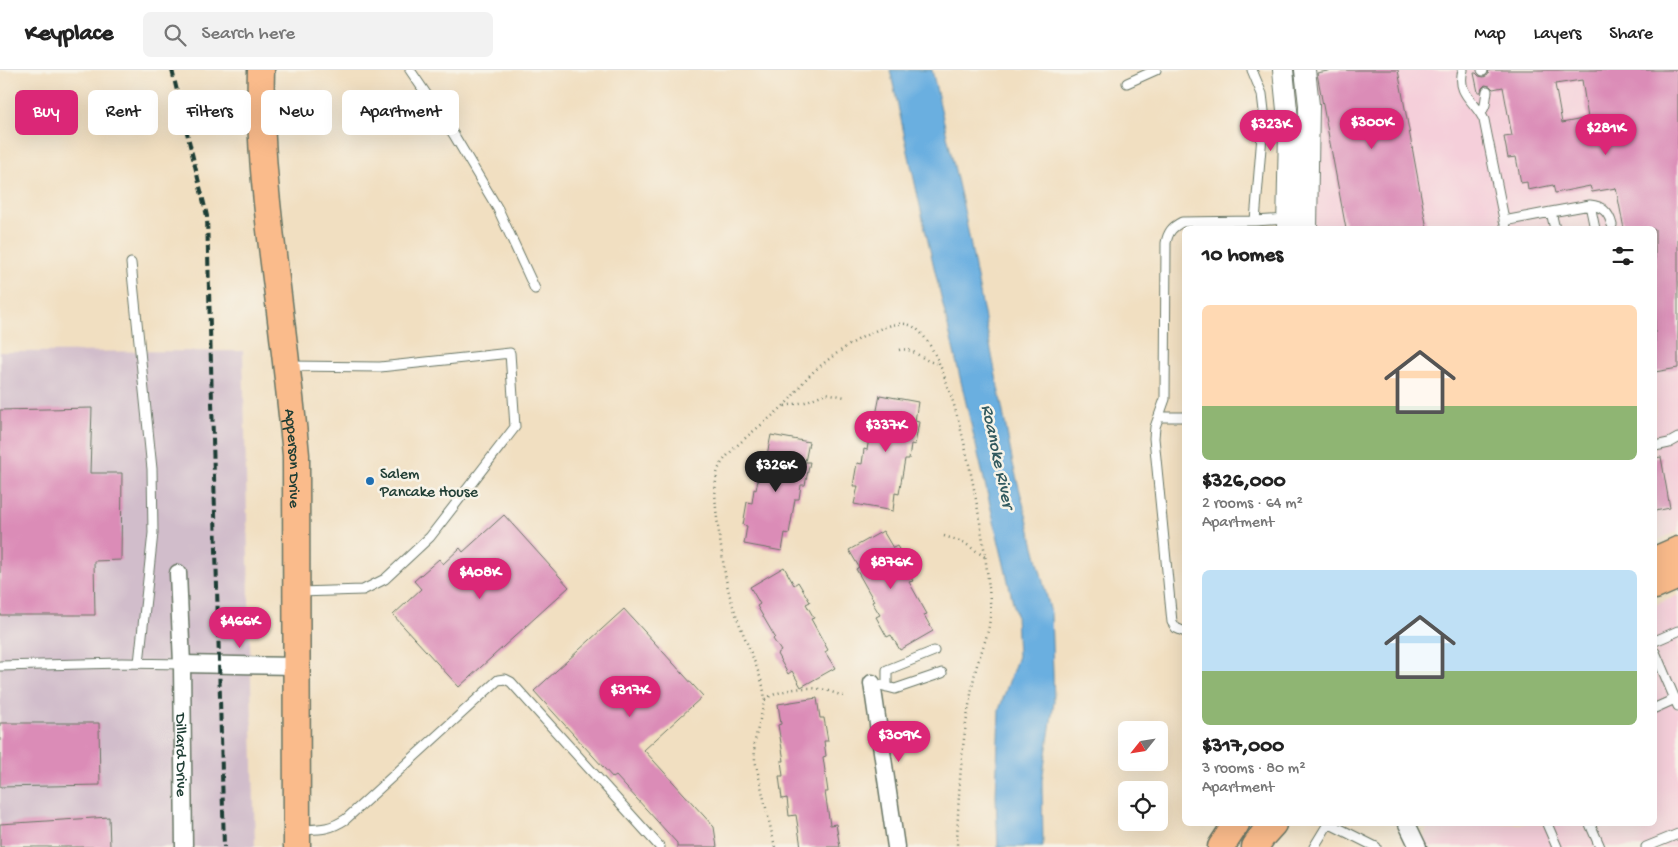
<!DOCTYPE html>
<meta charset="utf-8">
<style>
:root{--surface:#fff;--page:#f2f2f2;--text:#222;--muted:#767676;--line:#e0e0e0;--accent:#db2777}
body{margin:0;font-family:"Gochi Hand",sans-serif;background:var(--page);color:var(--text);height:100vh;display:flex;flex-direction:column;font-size:19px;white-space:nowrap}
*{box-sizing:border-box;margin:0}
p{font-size:16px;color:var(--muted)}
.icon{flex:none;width:28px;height:28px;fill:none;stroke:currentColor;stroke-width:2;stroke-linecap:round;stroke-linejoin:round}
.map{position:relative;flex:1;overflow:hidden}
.drawer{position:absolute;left:1182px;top:156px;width:475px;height:600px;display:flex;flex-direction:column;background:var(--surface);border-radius:8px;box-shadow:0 5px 20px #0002}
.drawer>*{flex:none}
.top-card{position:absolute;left:15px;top:20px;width:475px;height:45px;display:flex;gap:10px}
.needle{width:32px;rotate:240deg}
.fabs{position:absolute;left:1118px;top:651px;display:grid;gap:10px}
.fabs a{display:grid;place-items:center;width:50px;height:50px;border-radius:8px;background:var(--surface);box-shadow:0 5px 20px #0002;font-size:25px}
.price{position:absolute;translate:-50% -42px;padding:0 11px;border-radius:18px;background:var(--accent);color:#fff;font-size:16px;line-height:32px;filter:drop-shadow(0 1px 2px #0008)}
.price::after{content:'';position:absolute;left:50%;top:30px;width:15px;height:11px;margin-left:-8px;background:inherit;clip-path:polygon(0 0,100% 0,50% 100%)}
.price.current{background:#222;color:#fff}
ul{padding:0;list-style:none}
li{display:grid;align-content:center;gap:10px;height:265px;padding:0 20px}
li span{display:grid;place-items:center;height:155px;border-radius:8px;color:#555}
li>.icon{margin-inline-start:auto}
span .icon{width:90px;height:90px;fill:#fffc;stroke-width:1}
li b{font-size:21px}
h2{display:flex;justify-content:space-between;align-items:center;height:60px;padding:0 20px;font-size:21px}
.tag{padding:0 18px;border-radius:8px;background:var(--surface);box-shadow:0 5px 20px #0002;font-size:18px;line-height:45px}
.tag.current{background:var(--accent);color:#fff}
header{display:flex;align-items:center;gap:30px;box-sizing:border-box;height:70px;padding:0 25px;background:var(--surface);border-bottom:1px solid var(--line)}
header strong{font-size:24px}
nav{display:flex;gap:28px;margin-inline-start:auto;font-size:18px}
.search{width:350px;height:45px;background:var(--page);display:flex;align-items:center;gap:12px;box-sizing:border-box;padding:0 18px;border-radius:8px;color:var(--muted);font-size:19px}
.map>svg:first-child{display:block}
</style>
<header>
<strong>Keyplace</strong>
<div class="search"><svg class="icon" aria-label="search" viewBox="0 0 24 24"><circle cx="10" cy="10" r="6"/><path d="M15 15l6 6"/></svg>Search here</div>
<nav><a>Map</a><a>Layers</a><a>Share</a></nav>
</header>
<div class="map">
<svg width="1678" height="777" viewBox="0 0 1678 777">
<rect width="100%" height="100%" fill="#f7f3e8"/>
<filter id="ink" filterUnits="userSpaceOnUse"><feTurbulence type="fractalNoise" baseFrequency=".02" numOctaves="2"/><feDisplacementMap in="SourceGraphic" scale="10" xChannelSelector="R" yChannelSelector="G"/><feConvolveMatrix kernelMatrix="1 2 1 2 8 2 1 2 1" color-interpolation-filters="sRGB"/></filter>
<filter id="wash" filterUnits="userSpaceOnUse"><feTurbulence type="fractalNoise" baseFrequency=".0096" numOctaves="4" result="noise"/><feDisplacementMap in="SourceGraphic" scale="20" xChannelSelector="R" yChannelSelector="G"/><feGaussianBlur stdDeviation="1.12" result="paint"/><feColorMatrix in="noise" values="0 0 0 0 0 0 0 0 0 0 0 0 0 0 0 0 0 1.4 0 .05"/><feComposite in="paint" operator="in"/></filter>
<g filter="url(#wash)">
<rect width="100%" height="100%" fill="#f1dfc1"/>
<path fill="#f5cfda" d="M1310,0H1678V461L1655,471V159H1312Z
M1678,525V777H1428L1423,772L1428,754H1655V535Z"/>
<path fill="#d1bdcb" d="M243,281L255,777H0V282Z"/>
<path fill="#6aafe0" stroke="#44768a" d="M890,0H932L963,135L1013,394L1051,543L1054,632L1042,710L1043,777H998L996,726L999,640L1018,586L1016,545L926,163Z"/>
<g id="blocks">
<path fill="#db8cb7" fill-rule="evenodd" d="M1333,0H1398L1427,159H1346L1317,3Z
M1489,0H1678V298L1655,302V159H1624L1616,118L1592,122L1590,116L1555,123L1553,115L1528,120L1527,112L1521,113L1516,87L1508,88L1504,67L1512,66L1503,17L1493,19L1490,16L1485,15L1482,18L1481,22H1478L1474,3H1476L1479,6L1484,7L1488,5ZM1582,10L1588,48L1562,53L1555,14Z
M880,325L918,332L915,351L919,352L915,375L911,374L909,389H905L899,424L895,423L893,441L854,434L858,416H853L857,393L862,394L864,379L867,380L873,344L876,345Z
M92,338L90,403H122L121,490L94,491L95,545H0V340Z
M771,365L809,372L805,392H810L805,415H801L799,429H795L789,464L785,463L782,481L744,474L747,456L743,455L747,432L752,433L754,419L756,420L763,384L767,385Z
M1661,387L1670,438L1655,441V388Z
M504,445L569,517L459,617L393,545L421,519L414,511L439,489L443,494L460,478L463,482Z
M883,461L893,478L897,476L909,496L905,498L913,511L909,512L927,544L924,545L933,561L900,580L891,565L887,567L876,547L880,545L872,532L874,531L856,499L859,497L849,480Z
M784,497L794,515L798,512L810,532L806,534L814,548L811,549L828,580L825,582L835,598L801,617L792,601L788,604L777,584L781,581L773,569L775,567L757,536L760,534L750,517Z
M624,539L703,626L644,680L714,757L717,777H677V773L616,706L613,708L534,621Z
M817,628L820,648H824L828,671H824L826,686L823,687L828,722H825L830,755L836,754L840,777H801L796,745L789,746L787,728L782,729L779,706H783L781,691H784L778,655L781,654L778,634Z
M0,653H99L100,715L0,717Z
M109,747L110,777H0V754Z"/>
</g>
</g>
<g filter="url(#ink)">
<use href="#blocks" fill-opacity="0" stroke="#687665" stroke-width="1"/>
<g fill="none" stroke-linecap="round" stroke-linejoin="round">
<g stroke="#687665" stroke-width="11">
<path id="service" d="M410,0L454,65L498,139L535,219
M1252,0L1262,24L1264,41L1255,151
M1463,0C1456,25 1476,31 1484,50L1506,159
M1482,0L1483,1
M1127,13L1156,0
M1481,44L1485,35L1487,21
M1590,135C1603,136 1609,143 1612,155
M1551,142L1590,135L1595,159
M1504,151L1551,142L1555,159
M131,193L152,399L153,463L139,593
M289,296L380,297L510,283L515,357L430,467L385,509L363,520L299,522
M1159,347H1185
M1655,376L1669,373L1678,368
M1185,562L1176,558L1172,552L1154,368L1155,357L1165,329L1166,173C1168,162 1172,157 1182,152L1255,151L1287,149
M1655,571L1678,561
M1655,582L1678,636
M0,596L122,593L182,594
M872,613L895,619L942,603
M887,617V600L934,581
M1655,638L1675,629
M1330,754L1376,777
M1547,754L1557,777
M1590,754L1600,777
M298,760C318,759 328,761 346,749L498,610L505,609L511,612L660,777
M1314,777L1328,754
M1646,777L1678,764"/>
</g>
<g stroke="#687665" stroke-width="19">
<g id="minor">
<path id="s1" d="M178,503L182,594L184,777"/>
<path d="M182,594L297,596"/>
<path d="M872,613L896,777"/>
<path d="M1407,754L1418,777"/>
</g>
</g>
<g stroke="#687665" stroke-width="22">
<path id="tertiary" d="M1283,0L1289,60L1287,159
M1305,0L1309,35L1307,159"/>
</g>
<g stroke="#687665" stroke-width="29">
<g id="primary">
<path id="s2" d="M261,0C259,64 266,129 274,193C282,257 290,321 296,385L297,777"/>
<path d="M1655,490L1678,480"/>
<path d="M1655,516L1678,506"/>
<path d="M1221,777L1236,754"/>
<path d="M1255,777L1263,765L1273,754"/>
</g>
</g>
<path stroke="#687665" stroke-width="2.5" stroke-dasharray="1 4" stroke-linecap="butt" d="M899,280C914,276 923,293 938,293
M785,336L805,332L826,323L845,327
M944,466L963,472L985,487
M765,629C780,620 803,616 820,619C828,620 836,624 844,626
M775,777L755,690L754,674L765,629L763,616C754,587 740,559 731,530C725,510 723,490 720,470C717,448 713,426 717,404C721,380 774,349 791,328C796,322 801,314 807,308C824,290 888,243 912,256C956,278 987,480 990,531C992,556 985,571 977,595C974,606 972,618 970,630C961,678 958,728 957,777"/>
<use href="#service" stroke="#fff" stroke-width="9"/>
<use href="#minor" stroke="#fff" stroke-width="16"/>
<use href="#tertiary" stroke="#fff" stroke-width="20"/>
<use href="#primary" stroke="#fabb8b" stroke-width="26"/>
<path stroke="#1f3d34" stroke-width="4" stroke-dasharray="8 4" stroke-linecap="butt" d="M172,0L207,146L224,777"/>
</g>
</g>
<circle fill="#1f6fb2" stroke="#f7f3e8" stroke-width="2" cx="370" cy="411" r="5"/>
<g text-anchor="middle" stroke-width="5" stroke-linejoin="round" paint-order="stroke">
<g font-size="16" fill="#1f3d34" stroke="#f7f3e8">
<text dy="6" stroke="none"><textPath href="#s2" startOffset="390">Apperson Drive</textPath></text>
<text dy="6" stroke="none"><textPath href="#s1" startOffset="182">Dillard Drive</textPath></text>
</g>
<g font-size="16" fill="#1f3d34" stroke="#f7f3e8" text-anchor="start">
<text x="380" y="408">Salem<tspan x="380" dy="18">Pancake House</tspan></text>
</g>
<g font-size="18" font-style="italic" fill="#325a5f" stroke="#f7f3e8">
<text transform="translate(999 386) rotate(78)" y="6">Roanoke River</text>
</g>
</g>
</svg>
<div class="fabs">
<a><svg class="needle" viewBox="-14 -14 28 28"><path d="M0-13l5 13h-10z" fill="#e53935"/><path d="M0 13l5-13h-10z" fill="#767676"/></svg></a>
<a><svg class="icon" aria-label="locate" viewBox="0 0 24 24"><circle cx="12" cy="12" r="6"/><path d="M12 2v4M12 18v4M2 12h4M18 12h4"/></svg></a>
</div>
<b class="price" style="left:1372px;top:80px">$300K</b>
<b class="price" style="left:1271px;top:82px">$323K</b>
<b class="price" style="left:1606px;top:86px">$281K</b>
<b class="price" style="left:886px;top:383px">$337K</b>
<b class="price current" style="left:776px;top:423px">$326K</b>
<b class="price" style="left:891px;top:520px">$876K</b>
<b class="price" style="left:480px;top:530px">$408K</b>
<b class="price" style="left:240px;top:579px">$466K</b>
<b class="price" style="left:630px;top:648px">$317K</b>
<b class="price" style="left:899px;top:693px">$309K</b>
<div class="top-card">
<a class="tag current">Buy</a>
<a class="tag">Rent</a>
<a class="tag">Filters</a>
<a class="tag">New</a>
<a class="tag">Apartment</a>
</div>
<section class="drawer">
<h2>10 homes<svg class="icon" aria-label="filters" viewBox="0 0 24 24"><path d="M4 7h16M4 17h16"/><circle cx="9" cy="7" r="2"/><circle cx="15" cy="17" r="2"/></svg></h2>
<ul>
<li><span style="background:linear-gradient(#ffd9b3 65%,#8fb573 0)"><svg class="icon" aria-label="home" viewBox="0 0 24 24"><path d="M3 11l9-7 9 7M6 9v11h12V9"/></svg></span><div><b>$326,000</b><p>2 rooms · 64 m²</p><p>Apartment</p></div></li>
<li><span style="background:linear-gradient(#bfe0f5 65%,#8fb573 0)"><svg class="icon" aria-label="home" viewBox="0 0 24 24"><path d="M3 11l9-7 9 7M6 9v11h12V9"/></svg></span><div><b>$317,000</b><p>3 rooms · 80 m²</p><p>Apartment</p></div></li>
</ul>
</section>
</div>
